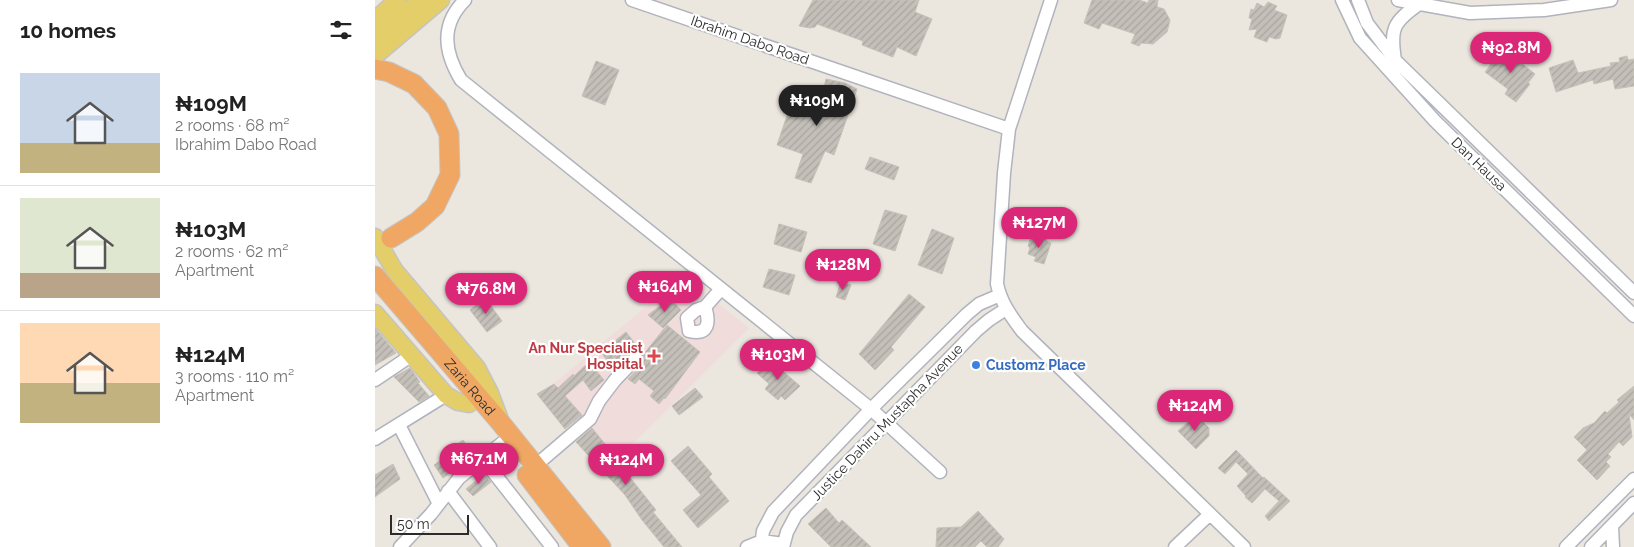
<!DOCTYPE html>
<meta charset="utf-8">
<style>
:root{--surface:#fff;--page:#f6f6f6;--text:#222;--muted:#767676;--line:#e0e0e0;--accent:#db2777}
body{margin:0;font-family:Raleway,sans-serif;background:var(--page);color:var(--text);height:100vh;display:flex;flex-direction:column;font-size:19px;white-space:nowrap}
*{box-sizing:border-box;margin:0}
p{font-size:16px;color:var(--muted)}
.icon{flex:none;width:28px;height:28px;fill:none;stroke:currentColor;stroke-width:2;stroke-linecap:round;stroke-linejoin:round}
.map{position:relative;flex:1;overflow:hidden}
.drawer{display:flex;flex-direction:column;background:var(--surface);width:375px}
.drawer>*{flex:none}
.scale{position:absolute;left:15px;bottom:12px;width:79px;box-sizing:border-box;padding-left:5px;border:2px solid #2b2b2b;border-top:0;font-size:14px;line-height:18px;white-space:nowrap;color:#2b2b2b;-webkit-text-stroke:4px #fff;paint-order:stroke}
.price{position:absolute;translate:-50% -42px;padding:0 11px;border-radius:18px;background:var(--accent);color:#fff;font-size:16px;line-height:32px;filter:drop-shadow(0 1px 2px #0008)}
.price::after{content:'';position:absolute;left:50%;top:30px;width:15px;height:11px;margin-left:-8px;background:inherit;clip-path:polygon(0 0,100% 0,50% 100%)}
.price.selected{background:#222;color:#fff}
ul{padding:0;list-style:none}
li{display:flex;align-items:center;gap:15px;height:125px;padding:0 20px}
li+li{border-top:1px solid var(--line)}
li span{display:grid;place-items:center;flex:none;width:140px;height:100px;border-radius:0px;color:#555}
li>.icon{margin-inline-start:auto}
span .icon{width:60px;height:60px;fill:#fffc;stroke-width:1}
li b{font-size:21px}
h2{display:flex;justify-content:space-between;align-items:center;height:60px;padding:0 20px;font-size:21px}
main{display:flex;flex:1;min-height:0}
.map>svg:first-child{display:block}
</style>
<main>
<section class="drawer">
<h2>10 homes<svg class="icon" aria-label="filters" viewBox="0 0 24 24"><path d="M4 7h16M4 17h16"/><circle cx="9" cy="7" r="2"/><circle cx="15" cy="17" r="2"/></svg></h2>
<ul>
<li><span style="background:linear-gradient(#c9d6e8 70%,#c2b280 0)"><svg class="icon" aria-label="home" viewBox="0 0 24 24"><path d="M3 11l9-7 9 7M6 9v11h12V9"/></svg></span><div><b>₦109M</b><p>2 rooms · 68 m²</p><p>Ibrahim Dabo Road</p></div></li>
<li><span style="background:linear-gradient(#dfe7d0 75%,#b9a48a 0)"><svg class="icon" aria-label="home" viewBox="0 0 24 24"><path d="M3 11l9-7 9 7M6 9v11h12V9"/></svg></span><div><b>₦103M</b><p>2 rooms · 62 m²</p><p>Apartment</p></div></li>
<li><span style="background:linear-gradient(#ffd9b3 60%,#c2b280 0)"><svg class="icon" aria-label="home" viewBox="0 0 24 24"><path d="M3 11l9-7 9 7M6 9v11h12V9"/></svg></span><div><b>₦124M</b><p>3 rooms · 110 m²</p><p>Apartment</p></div></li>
</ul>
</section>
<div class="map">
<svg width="1259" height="547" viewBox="0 0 1259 547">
<defs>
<pattern id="building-hatch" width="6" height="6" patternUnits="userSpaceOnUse" patternTransform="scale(1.25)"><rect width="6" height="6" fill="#c4c0b9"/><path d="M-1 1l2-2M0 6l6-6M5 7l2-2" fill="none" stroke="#a9a59f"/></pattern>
</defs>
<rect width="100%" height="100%" fill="#ebe6de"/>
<path fill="#f1dcdc" d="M308,276L374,328L237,464L175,387Z"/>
<path fill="url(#building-hatch)" stroke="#c7c2b8" d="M438,0H544L540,12L557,19L541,56L522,47L518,57L487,45L488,41L442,24L440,27L435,28L424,26Z
M717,0H764L773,3L774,0H783L782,7L789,9L795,20L792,32L778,44L766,43L764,46L756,43L760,34L727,23L724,29L709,23Z
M893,2L902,6L899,10L912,15L905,38L901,39L894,37L892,42L879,37L882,29L874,30L877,19L874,18L876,9L879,10L882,3L889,7Z
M1130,46L1143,56L1141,59L1160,74L1153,83L1155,84L1141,102L1130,94L1133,89L1110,72Z
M1252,56L1253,60L1259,59V86L1240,89L1238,79L1219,84L1218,80L1181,92L1174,68L1198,60L1203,73L1236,66L1235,63L1245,62L1244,58Z
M221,61L244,70L230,105L207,96Z
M451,79L470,83L482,89L459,155L450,151L436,183L420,178L428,154L402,145L418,98L445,105Z
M495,157L524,167L519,180L490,169Z
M510,210L532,216L520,251L498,244Z
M404,224L432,232L426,252L399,244Z
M557,229L579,238L567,274L543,265Z
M662,235L672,238L671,241L676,243L669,264L659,261L661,257L653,254L655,248L653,246L656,237L660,238Z
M394,269L420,275L414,295L388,287Z
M466,282L476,285L470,300L461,297Z
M534,294L550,307L516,347L519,350L500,370L484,354Z
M110,298L127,321L112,332L95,310Z
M295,298L306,310L288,328L273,315Z
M292,325L325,352L290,399L289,398L284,404L275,396L279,391L264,379L260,384L253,379L267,364L269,359L268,355Z
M0,328L21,353L0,365Z
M251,332L266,351L258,350L236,366L226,352Z
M395,360L425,386L410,400L406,396L403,400L390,389L394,384L382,373Z
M214,362L229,380L216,391L208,380L190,396L207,415L190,429L162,394L179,384L183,388L198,374L199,376Z
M35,368L45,382L43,383L54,396L44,402L19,377Z
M1259,386V420L1254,414L1257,437L1248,446L1244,442L1233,454L1236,457L1231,462L1235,466L1222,480L1202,460L1212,450L1199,437L1208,428L1219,423L1230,411L1232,413L1244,402L1242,400Z
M320,388L328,397L304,415L297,406Z
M821,415L834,428V436L821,449L803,431Z
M217,428L244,461L247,459L253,467L249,470L281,510L278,512L307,547H289L267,520L250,495L201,442Z
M88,440L99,455L68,478L59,465L84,448L81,445Z
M313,446L337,474L334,477L354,501L323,528L308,510L326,495L296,461Z
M861,450L888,478L889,477L915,501L894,521L890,516L904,501L890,489L877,503L870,497L871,496L862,486L873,474L861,462L850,474L843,468Z
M18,464L25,479L0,497V475Z
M109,474L116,482L98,496L91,489Z
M451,508L464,523L467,520L496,547H456L433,524Z
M603,511L629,539L623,547H612L606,541L600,547H561L562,528L586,527Z"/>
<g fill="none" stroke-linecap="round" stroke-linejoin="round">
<g stroke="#b1b3bd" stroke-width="15">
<path id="minor" d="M90,0C65,25 69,52 86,80L496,409L565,472
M257,0L634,129
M676,0L634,129L629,173L622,284C626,303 636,316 647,331L869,547
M967,0L985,38L1060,121L1259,316
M983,0L992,23L1020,60L1259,293
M1023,0L1095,13L1169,10L1236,0
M1020,60C1015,29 1018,22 1044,4
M330,307C335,322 334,336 314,331L312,318L321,310L330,307L346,289
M0,380L37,355
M24,425L64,504
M0,439L71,395
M108,459L177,547
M160,466L215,419L224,401L240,380L261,358
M73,491L115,547
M1237,526L1238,547
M25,547L56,514L84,478L127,443
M372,547L387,541L408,544
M386,547L388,531L398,512L496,409L592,314L604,304L625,295
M408,547L412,532L421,515L601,331L614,320L631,309
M800,547L835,514
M1191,547L1259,479
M1216,547L1259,503"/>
</g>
<g stroke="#c4c4c4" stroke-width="19">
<path id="major" d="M0,20L22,0
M0,38L45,0
M0,56L66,0
M0,237L20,271L102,368L115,393L124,417
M0,313L71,395L83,402L94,404"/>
</g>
<g stroke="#c4c4c4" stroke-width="21">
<g id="highway">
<path d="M0,69L14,72L39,84L62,108L74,134L75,175L60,206L42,222L16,238"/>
<path id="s1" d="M0,276L125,422L226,547"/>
<path d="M152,475L207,547"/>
</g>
</g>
<use href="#minor" stroke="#fff" stroke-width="12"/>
<use href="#major" stroke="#e4ce6a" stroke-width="16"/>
<use href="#highway" stroke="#f0a764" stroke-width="19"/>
</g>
<path fill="#e0444e" stroke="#fff" stroke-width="2" d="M276.5 348.5h5v5h5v5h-5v5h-5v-5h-5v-5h5z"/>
<circle fill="#3f7fe0" stroke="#fff" stroke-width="2" cx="601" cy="365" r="5"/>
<g text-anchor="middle" stroke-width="4.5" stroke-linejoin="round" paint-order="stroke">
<g font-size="14" fill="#2b2b2b" stroke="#fff">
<text transform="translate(375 40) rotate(19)" y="5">Ibrahim Dabo Road</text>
<text transform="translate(1104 164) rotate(44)" y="5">Dan Hausa</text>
<text dy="5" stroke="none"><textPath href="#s1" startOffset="146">Zaria Road</textPath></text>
<text transform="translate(512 422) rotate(-46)" y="5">Justice Dahiru Mustapha Avenue</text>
</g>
<g font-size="14" font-weight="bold" fill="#be3a42" stroke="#fff" text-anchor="end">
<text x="268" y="353">An Nur Specialist<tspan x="268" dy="16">Hospital</tspan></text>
</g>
<g font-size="14" font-weight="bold" fill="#366cbe" stroke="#fff" text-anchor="start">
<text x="611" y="370">Customz Place</text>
</g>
</g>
</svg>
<div class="scale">50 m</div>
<b class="price" style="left:1136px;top:74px">₦92.8M</b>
<b class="price selected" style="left:442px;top:127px">₦109M</b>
<b class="price" style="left:664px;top:249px">₦127M</b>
<b class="price" style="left:468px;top:291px">₦128M</b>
<b class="price" style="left:290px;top:313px">₦164M</b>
<b class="price" style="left:111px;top:315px">₦76.8M</b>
<b class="price" style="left:403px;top:381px">₦103M</b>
<b class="price" style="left:820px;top:432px">₦124M</b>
<b class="price" style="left:104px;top:485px">₦67.1M</b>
<b class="price" style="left:251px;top:486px">₦124M</b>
</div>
</main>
